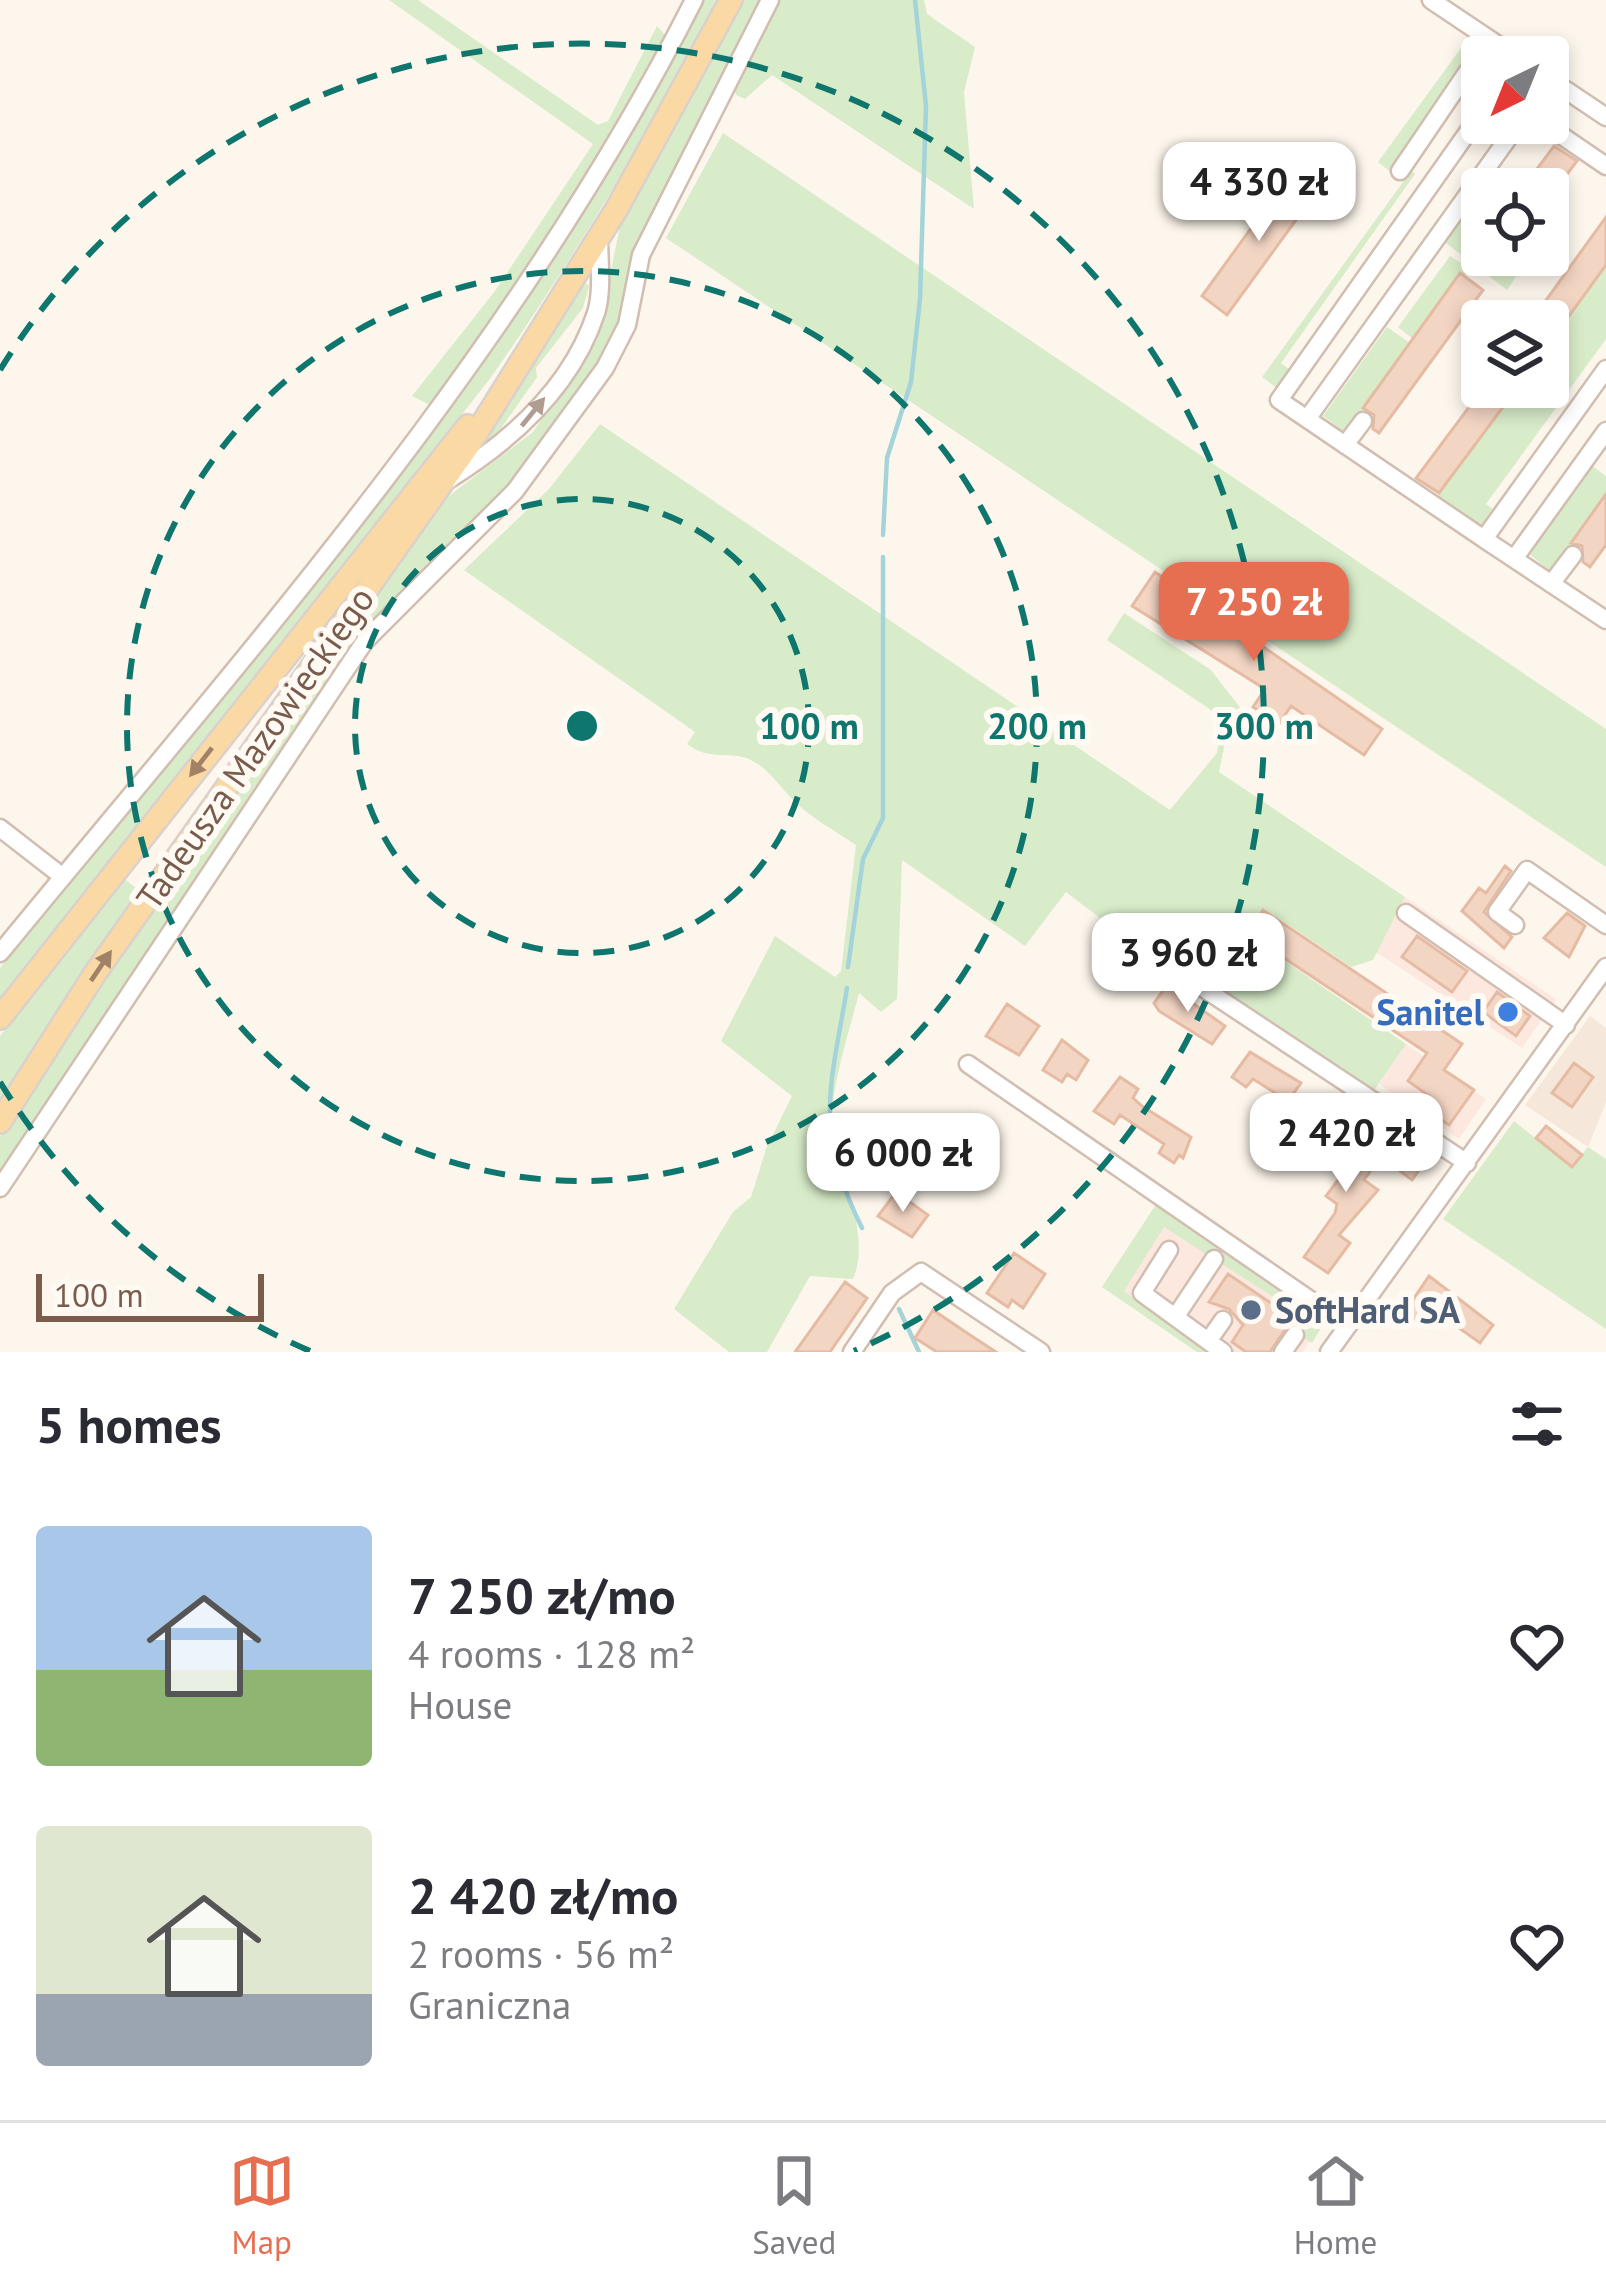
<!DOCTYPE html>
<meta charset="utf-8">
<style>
:root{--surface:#fff;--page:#f2f2f3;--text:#2b2b33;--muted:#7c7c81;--line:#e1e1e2;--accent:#e76f51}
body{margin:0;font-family:"PT Sans",sans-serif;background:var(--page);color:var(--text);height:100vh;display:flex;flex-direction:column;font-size:45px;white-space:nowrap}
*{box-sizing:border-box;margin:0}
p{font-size:39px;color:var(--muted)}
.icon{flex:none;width:66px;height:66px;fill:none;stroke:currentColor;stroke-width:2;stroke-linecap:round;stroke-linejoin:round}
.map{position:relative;height:1352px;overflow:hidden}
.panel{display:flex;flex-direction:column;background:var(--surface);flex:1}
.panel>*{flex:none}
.needle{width:78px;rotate:223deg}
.buttons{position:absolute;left:1461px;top:36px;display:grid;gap:24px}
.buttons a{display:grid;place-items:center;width:108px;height:108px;border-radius:12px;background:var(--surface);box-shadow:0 6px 18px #0003;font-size:60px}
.scale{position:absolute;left:36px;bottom:30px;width:228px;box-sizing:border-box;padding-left:12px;border:6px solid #7a5c4d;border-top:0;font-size:33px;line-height:42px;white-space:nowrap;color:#7a5c4d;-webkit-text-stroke:9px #fffaf3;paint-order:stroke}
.price{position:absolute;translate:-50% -102px;padding:0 27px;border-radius:24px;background:#fff;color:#222;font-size:39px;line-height:78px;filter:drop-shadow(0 3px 6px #0008)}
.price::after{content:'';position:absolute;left:50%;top:72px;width:36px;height:27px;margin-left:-18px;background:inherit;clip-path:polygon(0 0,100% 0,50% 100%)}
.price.active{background:var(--accent);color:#fff}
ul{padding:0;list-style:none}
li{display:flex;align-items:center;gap:36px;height:300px;padding:0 36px}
li span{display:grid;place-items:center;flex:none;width:336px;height:240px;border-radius:12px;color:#555}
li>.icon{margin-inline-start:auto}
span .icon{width:144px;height:144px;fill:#fffc;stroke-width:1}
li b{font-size:51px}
h2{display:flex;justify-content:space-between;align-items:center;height:144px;padding:0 36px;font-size:51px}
.tabs{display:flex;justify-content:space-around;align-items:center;height:168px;border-top:3px solid var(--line);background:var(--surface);font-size:33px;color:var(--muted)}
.tabs a{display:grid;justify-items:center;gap:6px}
.tabs .active{color:var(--accent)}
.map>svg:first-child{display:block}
</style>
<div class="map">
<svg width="1606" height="1352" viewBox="0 0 1606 1352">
<rect width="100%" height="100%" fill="#fdf6ec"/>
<path fill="#f5e8da" d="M1590,1016L1606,1028V1102L1588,1147L1525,1105Z"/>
<path fill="#fde8e0" d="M1405,897L1556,999L1522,1048L1376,952Z
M1406,1044L1486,1099L1459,1139L1379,1084Z
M1154,1207L1313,1313L1316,1332L1303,1352H1197L1102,1287Z"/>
<path fill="#d8ecc9" d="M389,0H418L598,125L608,121L657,26L668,39L561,219L432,406L412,396L495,291L593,144Z
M701,0H718C650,131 576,255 492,376L0,1003V968L14,946L468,382L597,185Z
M744,0H762L614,343L512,484L363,635L0,1178V1137L111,968L441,502L533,432L597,340L620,226Z
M777,0H924L927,14L975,47L964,92L974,209L772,75L745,99L736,95L734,86Z
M1461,48L1476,59L1408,168L1415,174L1281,363L1290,370L1278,389L1262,377L1403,182L1378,162Z
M723,133L1606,729V867L666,238Z
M1482,189V243L1475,253L1497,268L1504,259L1520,271L1507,290L1446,243Z
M1450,256L1481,276L1468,271L1413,339L1398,327Z
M1606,265V339L1486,504L1497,512L1485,527L1437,496L1518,387H1548V345Z
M584,282L589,286L583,308L536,368L537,377L495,437L478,450Z
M1387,327L1410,343L1346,433L1323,416Z
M600,424L1170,810L1217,753L1223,718L1107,640L1124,613L1211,670L1245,714L1230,719L1219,772L1405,897L1373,960L1351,967L1265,909L1247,935L1406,1044L1371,1095L1174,965L1169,971L1066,892L1025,946L902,860L897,999L881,1012L859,993C850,1029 837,1067 833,1104C828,1161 875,1227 853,1279L810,1276L767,1352H729L674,1309L733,1212L751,1197L766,1149L792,1096L721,1041L775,936L835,977L841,971L856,845C835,831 810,817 793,800C779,786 769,769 751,760C731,750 710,762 687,744L695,732L464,570L549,489Z
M1591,465L1606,476V494L1551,572L1528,553Z
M123,878L140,891L0,1100V1036Z
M1514,1121L1571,1167L1588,1147L1606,1159V1329L1443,1219Z
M1159,1200L1328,1317L1312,1343L1300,1335L1309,1320L1164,1227L1124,1291L1213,1352H1197L1102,1287Z"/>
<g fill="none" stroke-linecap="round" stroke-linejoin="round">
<path stroke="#a5d3da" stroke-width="4.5" d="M883,535L887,458L911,382L920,299L926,106L915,0
M848,967L863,859L883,818V557
M847,988C830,1091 813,1129 862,1228
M899,1309L919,1352"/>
</g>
<path fill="#f3d5c3" stroke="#e6bba3" stroke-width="3" d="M1554,146L1577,161L1556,189H1522Z
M1291,173L1317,191L1227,315L1202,296Z
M1606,217V265L1548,345V321H1531Z
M1460,273L1483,290L1379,433L1373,429L1374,415L1363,408Z
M1484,387H1518L1439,493L1416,478Z
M1606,494V545L1590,567L1583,562L1582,546L1571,543Z
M1155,572L1382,729L1364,755L1291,706L1279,724L1253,707L1265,689L1132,606Z
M1505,866L1511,871L1484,912L1512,937L1504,948L1462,911L1479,888L1486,893Z
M1263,910L1462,1044L1444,1070L1474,1090L1449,1125L1424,1108L1432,1098L1408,1081L1427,1053L1248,934Z
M1567,913L1585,926L1569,957L1544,938Z
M1417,936L1467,971L1452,992L1402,957Z
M1167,985L1225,1026L1212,1044L1159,1011L1154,1003Z
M1497,992L1530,1016L1516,1036L1483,1012Z
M1007,1004L1039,1026L1019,1055L986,1036Z
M1062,1040L1088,1060L1076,1080L1067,1074L1062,1082L1043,1070Z
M1250,1052L1301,1083L1288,1101L1253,1079L1246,1087L1232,1077Z
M1574,1063L1593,1077L1572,1107L1552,1093Z
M1120,1077L1138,1089L1133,1098L1142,1106L1191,1137L1183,1158L1179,1155L1174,1163L1159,1153L1164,1144L1120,1115L1114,1124L1094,1111Z
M1333,1121L1356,1138L1360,1131L1386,1149L1364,1180L1378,1190L1339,1235L1350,1243L1328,1273L1304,1257L1335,1213L1337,1204L1326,1196L1354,1159L1325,1131Z
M1546,1126L1582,1155L1572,1167L1536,1138Z
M1397,1140L1431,1154L1412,1180L1384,1159Z
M896,1192L928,1215L912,1237L878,1216Z
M1014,1253L1045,1274L1023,1308L1012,1300L1008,1307L987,1293Z
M1228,1274L1293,1318L1270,1352H1246L1232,1342L1243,1325L1229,1309L1209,1302Z
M1429,1276L1493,1325L1480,1343L1430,1307L1419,1323L1404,1313Z
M845,1282L867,1298L830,1352H795Z
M933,1310L970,1335L996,1352H937L915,1338Z"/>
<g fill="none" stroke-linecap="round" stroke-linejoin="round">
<g stroke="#d1beb0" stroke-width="21">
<path id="minor" d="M1431,0L1516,57
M1548,78L1606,117
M1482,112L1279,400L1484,539
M1543,123L1606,166
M1400,171L1468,71L1482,81
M1606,369L1484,539L1606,620
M1307,419L1519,123
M1345,445L1363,421
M448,480C511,441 572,386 596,313C603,291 599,260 599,237
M1514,559L1606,431
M1551,584L1573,555
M0,828L63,877
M1406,913L1566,1025
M1515,925L1497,912L1527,870L1606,925
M0,953C249,650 516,352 694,0
M1179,972L1467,1163
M968,1064L1348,1326
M0,1188L365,641L515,491L605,368L627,325L641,255L770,0
M1169,1250L1142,1293L1223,1352
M1176,1316L1214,1259
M1209,1340L1223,1320
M852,1352L892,1293L921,1272L1041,1352
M1283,1352L1295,1335
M1329,1352L1606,967"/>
</g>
<g stroke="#dad1cd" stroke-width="26">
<path id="major" d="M0,1018L468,426
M0,1122L96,972L469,445L616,210L731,0"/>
</g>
<use href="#minor" stroke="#fff" stroke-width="16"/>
<use href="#major" stroke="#fbd9a5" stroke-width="21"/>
</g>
<defs><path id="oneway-solid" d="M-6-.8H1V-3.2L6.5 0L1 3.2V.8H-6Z" transform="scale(3)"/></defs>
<use fill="#af9d94" href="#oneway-solid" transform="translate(533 412) rotate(-51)"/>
<g fill="#a18267">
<use href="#oneway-solid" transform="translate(201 762) rotate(128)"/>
<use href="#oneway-solid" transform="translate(101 966) rotate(-56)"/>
</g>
<g fill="none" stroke="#0f766e" stroke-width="6" stroke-dasharray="21 15">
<circle cx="582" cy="726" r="227"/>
<circle cx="582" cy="726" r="455"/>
<path d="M310 1351A682 682 0 0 1 0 1082M0 370A682 682 0 1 1 854 1351"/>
</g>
<circle fill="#3f7fe0" stroke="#fffaf3" stroke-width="4.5" cx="1508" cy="1012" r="12"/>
<circle fill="#5c6f8a" stroke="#fffaf3" stroke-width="4.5" cx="1251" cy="1310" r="12"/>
<g text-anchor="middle" stroke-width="12" stroke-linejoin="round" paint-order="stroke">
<g font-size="36" fill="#7a5c4d" stroke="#fffaf3">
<text transform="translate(255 748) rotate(-55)" y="13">Tadeusza Mazowieckiego</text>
</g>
<g font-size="36" font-weight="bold" fill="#366cbe" stroke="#fffaf3" text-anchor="end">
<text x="1484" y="1025">Sanitel</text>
</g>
<g font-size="36" font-weight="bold" fill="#4e5e75" stroke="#fffaf3" text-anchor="start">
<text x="1275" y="1323">SoftHard SA</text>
</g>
</g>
<circle cx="582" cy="726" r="18" fill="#0f766e" stroke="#fffaf3" stroke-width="6"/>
<g font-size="36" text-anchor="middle" font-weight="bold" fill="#0f766e" stroke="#fffaf3" stroke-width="12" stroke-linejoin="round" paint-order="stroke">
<text x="809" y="739">100 m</text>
<text x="1037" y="739">200 m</text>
<text x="1264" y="739">300 m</text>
</g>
</svg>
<div class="buttons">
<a><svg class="needle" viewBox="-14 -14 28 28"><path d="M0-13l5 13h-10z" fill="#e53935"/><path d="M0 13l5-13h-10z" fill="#7c7c81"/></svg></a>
<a><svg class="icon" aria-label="locate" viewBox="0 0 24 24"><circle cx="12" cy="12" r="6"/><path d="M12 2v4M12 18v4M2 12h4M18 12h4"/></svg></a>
<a><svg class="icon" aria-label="layers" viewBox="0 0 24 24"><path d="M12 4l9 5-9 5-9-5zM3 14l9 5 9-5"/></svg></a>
</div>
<div class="scale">100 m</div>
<b class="price" style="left:1259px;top:244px">4 330 zł</b>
<b class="price active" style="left:1254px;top:664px">7 250 zł</b>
<b class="price" style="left:1188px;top:1015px">3 960 zł</b>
<b class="price" style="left:1346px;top:1195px">2 420 zł</b>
<b class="price" style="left:903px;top:1215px">6 000 zł</b>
</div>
<section class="panel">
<h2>5 homes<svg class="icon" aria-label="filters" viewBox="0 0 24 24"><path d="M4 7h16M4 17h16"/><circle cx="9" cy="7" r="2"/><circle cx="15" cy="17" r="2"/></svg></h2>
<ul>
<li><span style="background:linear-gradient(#a9c7e8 60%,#8fb573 0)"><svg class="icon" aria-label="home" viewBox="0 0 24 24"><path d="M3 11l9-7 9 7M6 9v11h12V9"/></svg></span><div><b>7 250 zł/mo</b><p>4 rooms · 128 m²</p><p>House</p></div><svg class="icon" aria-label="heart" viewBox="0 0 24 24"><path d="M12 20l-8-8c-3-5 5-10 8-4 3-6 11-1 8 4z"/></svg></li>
<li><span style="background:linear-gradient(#dfe7d0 70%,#9aa5b1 0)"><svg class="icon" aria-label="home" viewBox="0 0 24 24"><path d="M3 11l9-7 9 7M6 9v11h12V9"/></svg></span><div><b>2 420 zł/mo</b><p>2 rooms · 56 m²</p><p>Graniczna</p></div><svg class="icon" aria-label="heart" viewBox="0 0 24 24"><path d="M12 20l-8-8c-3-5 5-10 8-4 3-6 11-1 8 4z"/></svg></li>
</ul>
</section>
<nav class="tabs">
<a class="active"><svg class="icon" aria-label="map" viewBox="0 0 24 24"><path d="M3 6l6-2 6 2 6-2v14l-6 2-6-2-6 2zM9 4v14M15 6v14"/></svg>Map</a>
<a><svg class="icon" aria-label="saved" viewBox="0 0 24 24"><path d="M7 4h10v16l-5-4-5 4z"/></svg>Saved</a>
<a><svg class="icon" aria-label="home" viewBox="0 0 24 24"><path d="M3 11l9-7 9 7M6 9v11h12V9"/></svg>Home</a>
</nav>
